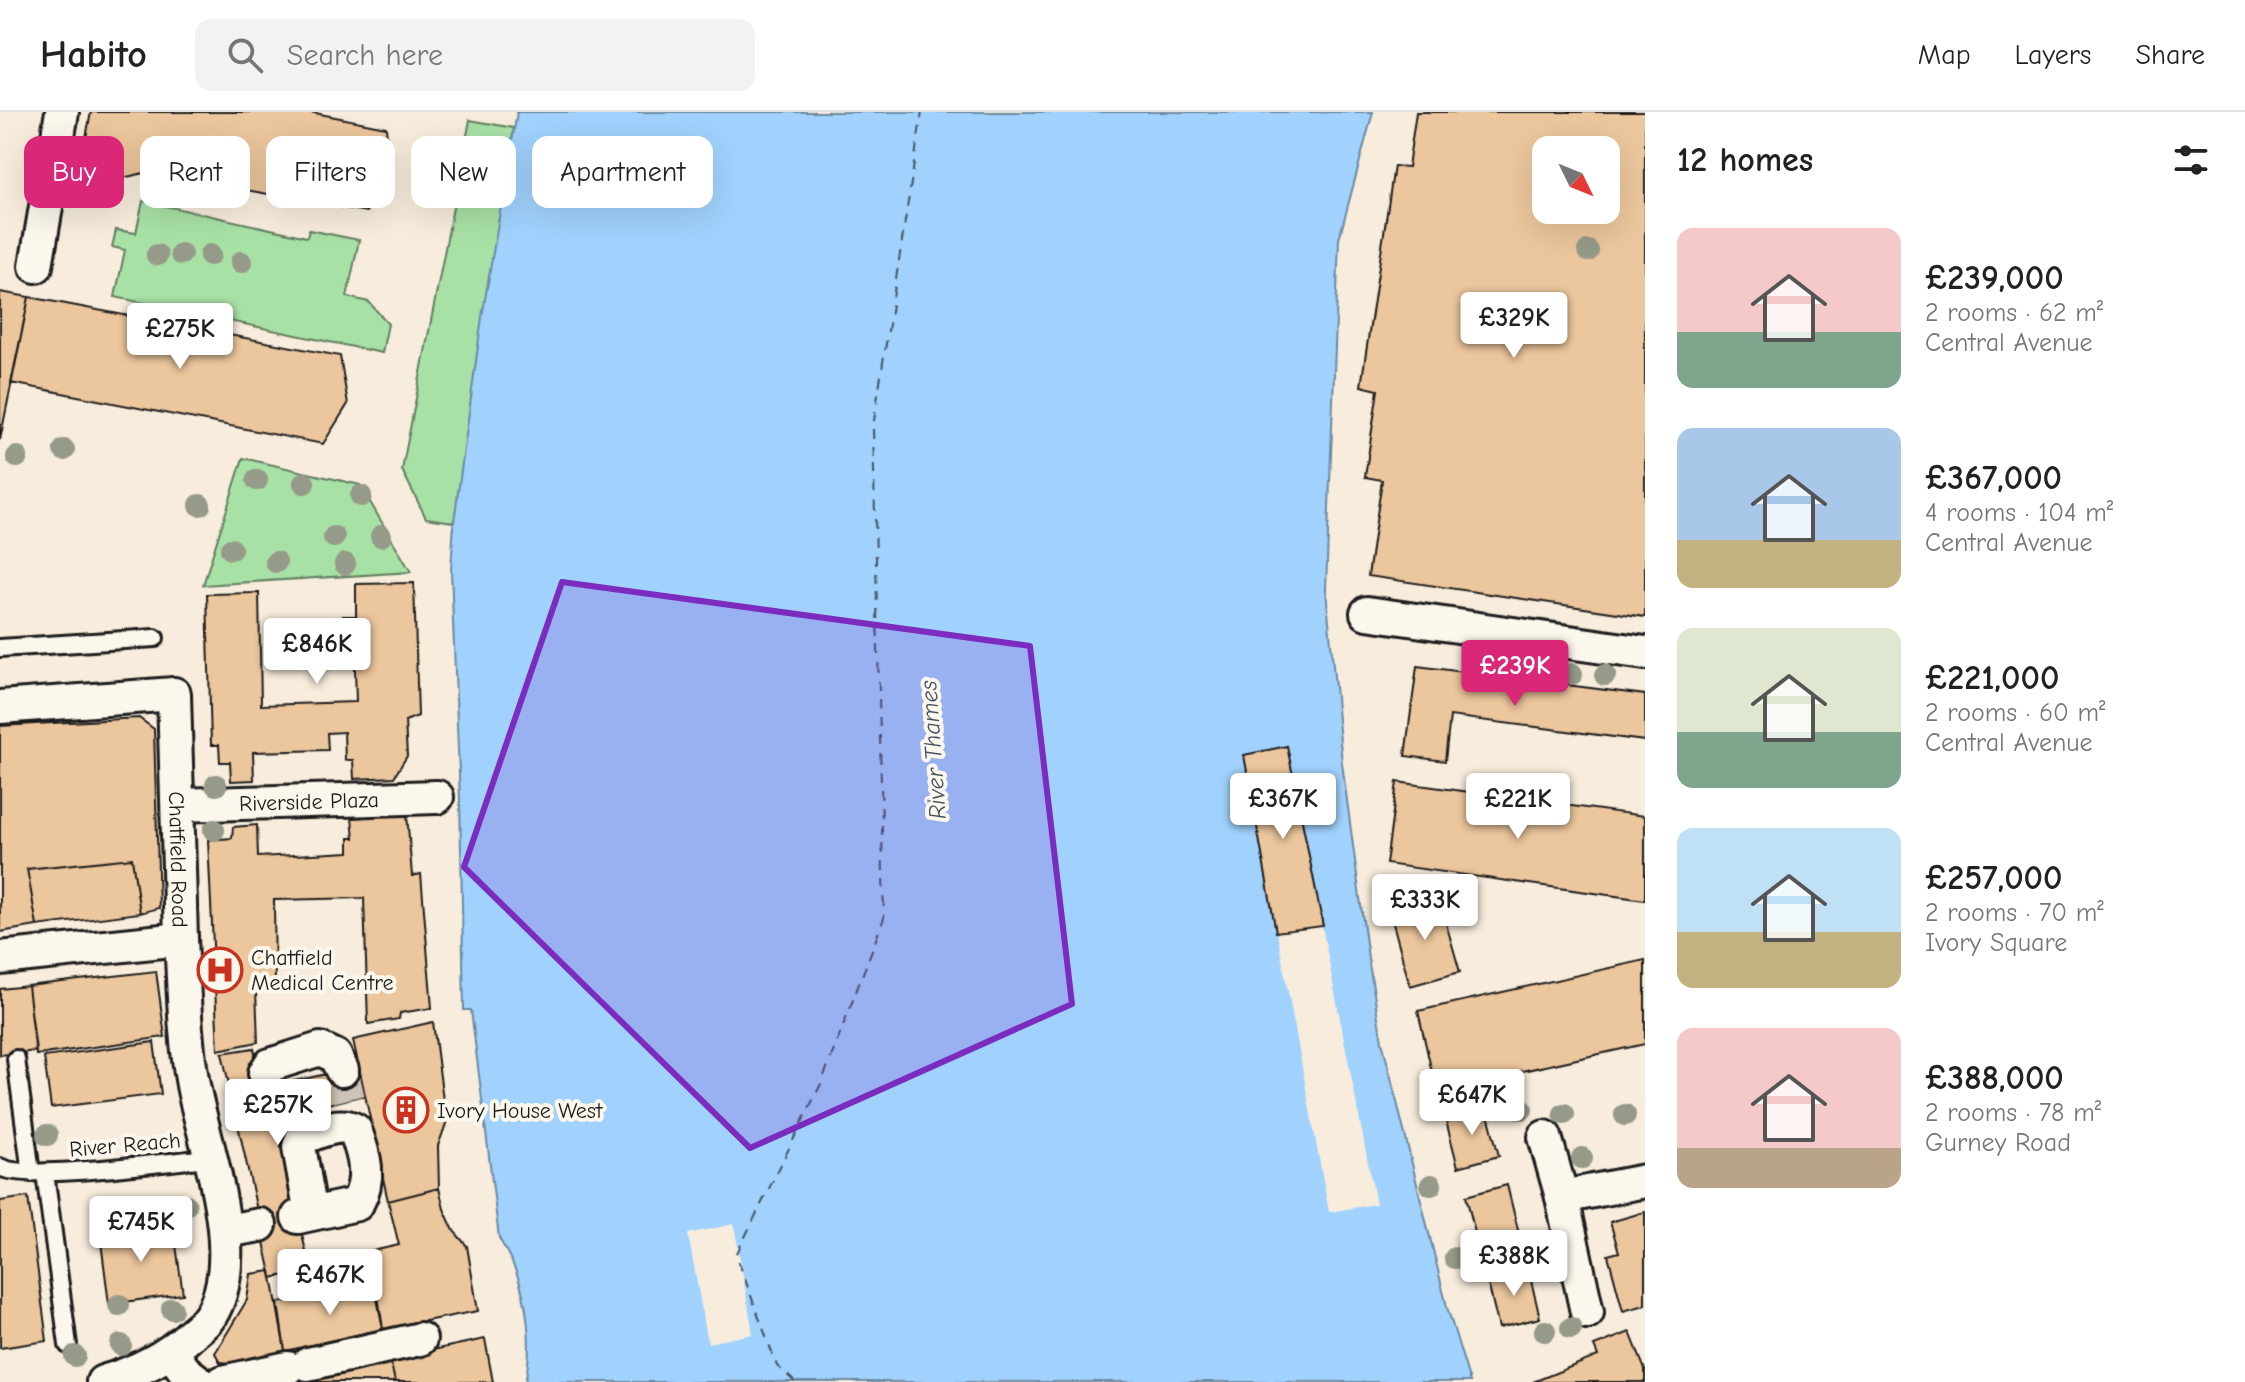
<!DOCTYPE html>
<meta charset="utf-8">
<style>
:root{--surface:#fff;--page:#f2f2f2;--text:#222;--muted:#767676;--line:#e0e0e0;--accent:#db2777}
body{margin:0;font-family:"Comic Neue",sans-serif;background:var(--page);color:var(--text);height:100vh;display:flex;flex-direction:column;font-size:30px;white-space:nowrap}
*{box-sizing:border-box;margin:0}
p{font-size:26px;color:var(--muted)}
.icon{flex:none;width:44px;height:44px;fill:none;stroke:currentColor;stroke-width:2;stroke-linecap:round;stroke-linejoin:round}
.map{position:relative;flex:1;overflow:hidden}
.drawer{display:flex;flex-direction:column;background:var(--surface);width:600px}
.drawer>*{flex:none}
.guide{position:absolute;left:24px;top:24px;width:760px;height:72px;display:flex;gap:16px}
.needle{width:52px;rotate:133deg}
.tools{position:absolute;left:1532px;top:24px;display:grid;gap:16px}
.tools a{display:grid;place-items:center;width:88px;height:88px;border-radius:16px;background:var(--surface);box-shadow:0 8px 32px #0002;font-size:40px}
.price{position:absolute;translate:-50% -68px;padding:0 18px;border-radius:8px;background:#fff;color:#222;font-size:26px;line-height:52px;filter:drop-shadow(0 2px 4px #0008)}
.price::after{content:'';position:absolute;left:50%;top:48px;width:24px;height:18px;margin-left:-12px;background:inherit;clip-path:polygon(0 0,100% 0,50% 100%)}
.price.active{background:var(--accent);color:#fff}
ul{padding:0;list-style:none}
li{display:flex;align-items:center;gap:24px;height:200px;padding:0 32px}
li span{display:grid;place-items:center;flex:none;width:224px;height:160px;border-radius:16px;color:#555}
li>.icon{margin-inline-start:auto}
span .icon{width:96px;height:96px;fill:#fffc;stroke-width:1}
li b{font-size:34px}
h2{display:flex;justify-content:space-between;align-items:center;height:96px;padding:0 32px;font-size:34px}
.tag{padding:0 28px;border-radius:16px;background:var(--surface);box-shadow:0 8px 32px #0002;font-size:28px;line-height:72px}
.tag.active{background:var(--accent);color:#fff}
header{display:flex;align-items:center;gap:48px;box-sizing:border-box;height:112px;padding:0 40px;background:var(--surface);border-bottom:2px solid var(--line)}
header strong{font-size:38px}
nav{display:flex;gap:44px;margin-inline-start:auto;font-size:28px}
.search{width:560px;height:72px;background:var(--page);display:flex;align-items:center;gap:20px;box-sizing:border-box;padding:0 28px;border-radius:16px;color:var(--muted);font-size:30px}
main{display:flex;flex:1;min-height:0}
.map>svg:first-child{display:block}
</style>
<header>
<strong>Habito</strong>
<div class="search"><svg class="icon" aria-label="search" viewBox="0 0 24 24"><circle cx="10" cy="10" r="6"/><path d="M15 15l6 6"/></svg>Search here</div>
<nav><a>Map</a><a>Layers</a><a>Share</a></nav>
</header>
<main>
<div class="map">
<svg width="1645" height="1270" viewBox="0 0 1645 1270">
<rect width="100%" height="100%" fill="#f8eddc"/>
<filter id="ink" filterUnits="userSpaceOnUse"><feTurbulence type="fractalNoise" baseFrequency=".0125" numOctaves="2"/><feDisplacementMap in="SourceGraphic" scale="16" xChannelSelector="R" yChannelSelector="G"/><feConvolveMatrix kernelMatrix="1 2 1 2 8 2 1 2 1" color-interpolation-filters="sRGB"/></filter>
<g filter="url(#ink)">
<path fill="#a8e1a6" stroke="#627e61" stroke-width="2" d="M470,8L514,16L454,410L426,406L402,358Z
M143,89L307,125L309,118L359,128L347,185L369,190L388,212L382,241L115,185L125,138L112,135L116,118L136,121Z
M243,346L360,373L411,460L203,473Z"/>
<path fill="#a0d2fd" stroke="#6b89a3" stroke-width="2" d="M517,0H1373L1339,127L1326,477L1342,651L1368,846L1382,929L1447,1195L1470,1270H525C533,1236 528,1187 514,1155C510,1145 504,1135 499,1126L471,898H464L460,688L451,458L454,410L482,205Z"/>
<path fill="#f8eddc" d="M1287,634L1376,1092L1329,1100L1244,643Z
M734,1112L753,1222L708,1231L688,1122Z"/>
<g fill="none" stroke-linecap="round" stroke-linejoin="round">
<path stroke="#445360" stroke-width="2" stroke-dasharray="10 8" stroke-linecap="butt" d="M795,1270L777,1254L736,1143L821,972L884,806L873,315L922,0"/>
</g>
<path fill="#ecc69c" stroke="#1c1c1c" stroke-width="2" fill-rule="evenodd" d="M91,0H310L386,15L390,61L366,100L148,60L76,77Z
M1416,0H1645V505L1368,464L1382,368L1365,365L1378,278L1361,274L1394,54L1408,55ZM1546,38H1606V98H1546Z
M0,180L29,185L0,328Z
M29,185L340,244L348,292L323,332L11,271Z
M414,471L418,604L405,609L407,644L394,665L354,667L353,648H345L344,620L327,621L328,638L253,640L254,668L231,669L230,650H220L219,633H211L207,482L259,481L261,593L356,590L354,525H343V504H356V472Z
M1417,554L1645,583V629L1450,604L1445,649L1405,644Z
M139,606L154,617L159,796L140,801L132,746L27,757L37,814L0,820V614Z
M1287,634L1323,814L1276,820L1244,643Z
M1397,670L1645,704V788L1386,752Z
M407,702L412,764L421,762L432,896L400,901L399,907L368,912L364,786L274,788L275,875L256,878L258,930L218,938L208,728L232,726L233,715L257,713L258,745L349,740V726H354L352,706Z
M132,746L140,801L37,814L27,757Z
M1439,787L1460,860L1410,874L1390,800Z
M1645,848V932L1436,978L1418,899Z
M156,859L165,925L36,943L28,874Z
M28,874L36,939L0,943V877Z
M433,910L446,1012L438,1034L439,1076L388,1089L353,928Z
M154,930L161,982L51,996L44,945Z
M254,936L262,976L359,955L365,983L275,1005L310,1157L272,1166L222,941Z
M1486,995L1499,1044L1458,1055L1445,1005Z
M1507,1073L1519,1122L1478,1133L1466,1084Z
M439,1076L444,1097L454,1119L467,1134L478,1199L383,1217L368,1140L399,1133L388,1089Z
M28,1085L47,1229L0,1236V1089Z
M1645,1100V1193L1623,1199L1608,1143L1619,1140L1610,1110Z
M173,1112L183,1182L109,1192L100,1122Z
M1528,1156L1540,1206L1499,1216L1487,1167Z
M271,1159L285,1239L230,1251L220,1250L215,1241L247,1188L251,1162Z
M376,1171L383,1217L285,1239L278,1191Z
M1630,1220L1645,1258V1270H1533L1598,1244L1594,1234Z
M485,1227L493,1270H395L390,1247Z
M390,1247L395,1270H287L311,1265Z"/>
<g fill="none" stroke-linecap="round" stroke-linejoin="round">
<path stroke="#ccc3b6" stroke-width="32" stroke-dasharray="32 16" stroke-linecap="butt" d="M342,958L349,987"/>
<g stroke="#1c1c1c" stroke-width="22">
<path id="lane" d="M0,536L155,526
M16,947L31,1061
M0,1055C26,1070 171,1049 209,1046
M45,1061L68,1233"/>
</g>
<g stroke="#1c1c1c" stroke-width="38">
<g id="street">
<path d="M36,154L62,0"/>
<path d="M1367,501L1645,541"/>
<path id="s1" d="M0,595L174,582L181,827L0,846"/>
<path id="s2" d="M179,693L437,685"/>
<path d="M265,961L270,953L320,937L335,944L342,958"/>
<path d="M1545,1025L1562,1085L1587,1200"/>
<path d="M1562,1085L1645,1069"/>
<path d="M298,1105L357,1092C371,1066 365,1045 355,1018C339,1009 318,1020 302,1026L299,1035L311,1102"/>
<path d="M226,1119L260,1113"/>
<path d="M171,1240L185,1259L199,1270"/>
<path d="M308,1252L420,1227"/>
<path d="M103,1270C134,1261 164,1247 188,1225C195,1218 205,1212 210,1204C248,1145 205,1036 193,973C184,925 184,875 181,827"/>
<path d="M223,1270L288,1256"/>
</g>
</g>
<use href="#lane" stroke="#fbf7ec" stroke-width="16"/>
<use href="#street" stroke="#fbf7ec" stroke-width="32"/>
</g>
<g fill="#969a89">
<circle cx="1588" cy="139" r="11"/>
<circle cx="181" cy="142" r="11"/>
<circle cx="157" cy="143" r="11"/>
<circle cx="210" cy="143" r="11"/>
<circle cx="241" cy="150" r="11"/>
<circle cx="64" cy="338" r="11"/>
<circle cx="17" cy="345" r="11"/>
<circle cx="257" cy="368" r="11"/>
<circle cx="304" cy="371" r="11"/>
<circle cx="361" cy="384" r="11"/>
<circle cx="200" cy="393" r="11"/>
<circle cx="381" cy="424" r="11"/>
<circle cx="334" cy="425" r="11"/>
<circle cx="231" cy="437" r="11"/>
<circle cx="276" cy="450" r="11"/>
<circle cx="345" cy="452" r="11"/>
<circle cx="1507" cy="549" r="11"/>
<circle cx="1545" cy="556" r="11"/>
<circle cx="1572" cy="562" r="11"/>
<circle cx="1605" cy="563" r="11"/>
<circle cx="216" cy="673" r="11"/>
<circle cx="214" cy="718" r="11"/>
<circle cx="1522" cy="997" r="11"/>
<circle cx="1564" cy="1002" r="11"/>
<circle cx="1625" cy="1003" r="11"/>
<circle cx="47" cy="1023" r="11"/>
<circle cx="1582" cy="1046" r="11"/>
<circle cx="1431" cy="1073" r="11"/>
<circle cx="186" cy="1093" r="11"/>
<circle cx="1455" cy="1146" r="11"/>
<circle cx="119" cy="1193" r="11"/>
<circle cx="172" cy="1197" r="11"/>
<circle cx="1571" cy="1216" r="11"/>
<circle cx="1545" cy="1219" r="11"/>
<circle cx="121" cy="1233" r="11"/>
<circle cx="75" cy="1244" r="11"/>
</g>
</g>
<path fill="#7b2cbf" fill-opacity="0.2" stroke="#7b2cbf" stroke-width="6" stroke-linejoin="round" d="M562,470L1030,534L1072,892L750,1036L464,755Z"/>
<defs>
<g id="hospital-ring" transform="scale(2.3)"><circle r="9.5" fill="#fbf7ec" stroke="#c8321e" stroke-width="1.5"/><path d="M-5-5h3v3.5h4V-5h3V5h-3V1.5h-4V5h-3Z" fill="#c8321e"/></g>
<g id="building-ring" transform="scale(2.3)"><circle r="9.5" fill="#fbf7ec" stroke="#c8321e" stroke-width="1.5"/><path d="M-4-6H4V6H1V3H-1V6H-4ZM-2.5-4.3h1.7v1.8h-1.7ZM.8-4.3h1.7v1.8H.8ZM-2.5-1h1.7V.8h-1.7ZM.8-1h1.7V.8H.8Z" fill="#c8321e"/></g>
</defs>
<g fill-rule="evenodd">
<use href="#hospital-ring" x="220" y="858"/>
<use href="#building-ring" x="406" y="998"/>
</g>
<g text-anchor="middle" stroke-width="8" stroke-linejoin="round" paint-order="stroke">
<g font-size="22" fill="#1c1c1c" stroke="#fbf7ec">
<text dy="8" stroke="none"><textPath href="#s2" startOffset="130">Riverside Plaza</textPath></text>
<text dy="8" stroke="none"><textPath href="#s1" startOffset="340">Chatfield Road</textPath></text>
<text transform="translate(125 1032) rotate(-5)" y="8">River Reach</text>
</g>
<g font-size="22" fill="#1c1c1c" stroke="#fbf7ec" text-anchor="start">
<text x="251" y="853">Chatfield<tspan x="251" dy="25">Medical Centre</tspan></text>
<text x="437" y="1006">Ivory House West</text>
</g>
<g font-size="24" font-style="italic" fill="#445360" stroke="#fbf7ec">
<text transform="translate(933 638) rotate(-94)" y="8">River Thames</text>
</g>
</g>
</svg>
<div class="tools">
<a><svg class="needle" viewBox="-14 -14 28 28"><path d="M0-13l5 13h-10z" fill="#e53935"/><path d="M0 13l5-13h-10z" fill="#767676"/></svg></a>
</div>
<b class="price" style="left:1514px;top:248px">£329K</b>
<b class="price" style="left:180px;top:259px">£275K</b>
<b class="price" style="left:317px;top:574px">£846K</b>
<b class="price active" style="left:1515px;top:596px">£239K</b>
<b class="price" style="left:1283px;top:729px">£367K</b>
<b class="price" style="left:1518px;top:729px">£221K</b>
<b class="price" style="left:1425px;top:830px">£333K</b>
<b class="price" style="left:1472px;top:1025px">£647K</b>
<b class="price" style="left:278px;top:1035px">£257K</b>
<b class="price" style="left:141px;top:1152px">£745K</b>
<b class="price" style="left:1514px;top:1186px">£388K</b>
<b class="price" style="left:330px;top:1205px">£467K</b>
<div class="guide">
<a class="tag active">Buy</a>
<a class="tag">Rent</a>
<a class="tag">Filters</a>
<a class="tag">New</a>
<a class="tag">Apartment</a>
</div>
</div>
<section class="drawer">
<h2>12 homes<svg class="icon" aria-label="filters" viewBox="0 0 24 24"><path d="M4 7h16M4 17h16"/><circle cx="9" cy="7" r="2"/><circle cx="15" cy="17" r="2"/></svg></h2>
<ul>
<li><span style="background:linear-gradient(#f6c9c9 65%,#7fa58c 0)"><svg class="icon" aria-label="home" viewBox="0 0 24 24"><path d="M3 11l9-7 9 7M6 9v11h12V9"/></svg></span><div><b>£239,000</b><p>2 rooms · 62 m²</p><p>Central Avenue</p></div></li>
<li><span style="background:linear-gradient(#a9c7e8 70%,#c2b280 0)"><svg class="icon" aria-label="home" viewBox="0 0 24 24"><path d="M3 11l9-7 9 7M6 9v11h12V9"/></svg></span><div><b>£367,000</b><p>4 rooms · 104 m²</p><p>Central Avenue</p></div></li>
<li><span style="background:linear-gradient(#dfe7d0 65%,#7fa58c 0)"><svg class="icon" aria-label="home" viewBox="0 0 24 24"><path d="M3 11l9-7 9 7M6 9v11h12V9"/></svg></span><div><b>£221,000</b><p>2 rooms · 60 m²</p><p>Central Avenue</p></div></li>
<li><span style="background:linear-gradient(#bfe0f5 65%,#c2b280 0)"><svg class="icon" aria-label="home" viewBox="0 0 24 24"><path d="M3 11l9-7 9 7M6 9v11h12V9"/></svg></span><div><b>£257,000</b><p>2 rooms · 70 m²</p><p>Ivory Square</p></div></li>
<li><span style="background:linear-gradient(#f6c9c9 75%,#b9a48a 0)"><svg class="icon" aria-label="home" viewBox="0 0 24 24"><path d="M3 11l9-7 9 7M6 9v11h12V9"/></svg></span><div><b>£388,000</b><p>2 rooms · 78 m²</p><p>Gurney Road</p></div></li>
</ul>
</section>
</main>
